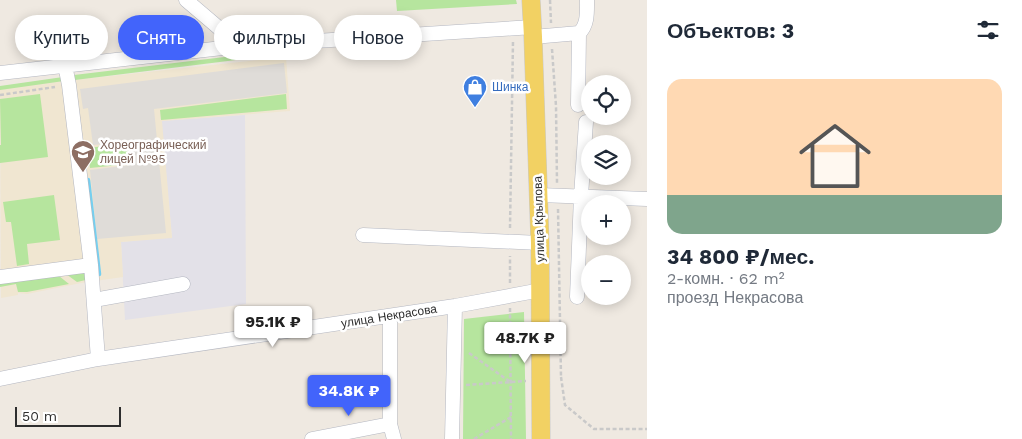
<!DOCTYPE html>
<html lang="ru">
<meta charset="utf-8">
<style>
:root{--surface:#fff;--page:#f2f2f3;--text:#1f2937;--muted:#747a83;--accent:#4264fb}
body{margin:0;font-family:"Work Sans",sans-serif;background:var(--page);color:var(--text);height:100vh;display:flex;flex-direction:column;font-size:19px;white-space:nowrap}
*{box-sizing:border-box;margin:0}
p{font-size:16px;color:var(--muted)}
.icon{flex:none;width:28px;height:28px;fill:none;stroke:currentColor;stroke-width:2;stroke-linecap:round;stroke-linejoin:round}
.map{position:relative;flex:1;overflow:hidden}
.side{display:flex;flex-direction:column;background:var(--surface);width:375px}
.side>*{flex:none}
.top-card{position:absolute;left:15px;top:15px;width:475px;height:45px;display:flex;gap:10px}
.tools{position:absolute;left:581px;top:75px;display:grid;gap:10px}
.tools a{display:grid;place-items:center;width:50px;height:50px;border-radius:50%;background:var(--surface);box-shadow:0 2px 12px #0003;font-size:25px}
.scale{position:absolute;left:15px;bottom:12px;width:106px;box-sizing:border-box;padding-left:5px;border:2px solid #2e2e2e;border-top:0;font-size:14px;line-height:18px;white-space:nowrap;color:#2e2e2e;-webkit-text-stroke:4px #fff;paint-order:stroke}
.price{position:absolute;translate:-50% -42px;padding:0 11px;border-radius:5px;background:#fff;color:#222;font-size:16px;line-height:32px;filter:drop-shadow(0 1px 2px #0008)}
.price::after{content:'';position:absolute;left:50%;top:30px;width:15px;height:11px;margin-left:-8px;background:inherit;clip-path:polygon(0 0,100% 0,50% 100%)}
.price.selected{background:var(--accent);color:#fff}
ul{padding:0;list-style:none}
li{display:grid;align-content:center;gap:10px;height:265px;padding:0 20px}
li span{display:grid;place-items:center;height:155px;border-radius:15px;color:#555}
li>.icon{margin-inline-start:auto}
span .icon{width:90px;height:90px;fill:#fffc;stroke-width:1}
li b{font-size:21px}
h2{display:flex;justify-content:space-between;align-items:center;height:60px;padding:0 20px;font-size:21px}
.chip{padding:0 18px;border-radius:22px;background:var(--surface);box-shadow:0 2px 12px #0003;font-size:18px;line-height:45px}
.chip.selected{background:var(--accent);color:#fff}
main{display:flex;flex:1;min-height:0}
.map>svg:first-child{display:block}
</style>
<main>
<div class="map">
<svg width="647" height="439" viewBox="0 0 647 439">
<rect width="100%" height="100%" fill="#efe9e1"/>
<path fill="#e3e1e8" d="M245,115L246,304L125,320L121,242L172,237L161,121Z"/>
<path fill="#f0e6d1" d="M286,57L290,111L162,121L172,238L121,242L123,277L81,283L27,294L18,293V295L1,298L0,88Z"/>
<path fill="#b6e59e" d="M396,0H516L517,4L397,11Z
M284,50V54L75,80L74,75Z
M63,77L64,81L0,90V86Z
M40,94L48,157L0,163V145H1L0,99Z
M286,94L287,109L161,120L160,110Z
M127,143L129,164L90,168L88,148Z
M54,195L60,240L27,244L29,264L17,266L11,222H6L3,202Z
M90,271V279L77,282L66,274Z
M59,276L69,284L27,292H18L16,284L0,287V284Z
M524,312L526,439H463L464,319Z"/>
<path fill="#dfdcd8" d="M284,63L287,93L154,109L166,233L97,239L90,170L130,165L127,142L93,145L88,108L83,109L80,89Z"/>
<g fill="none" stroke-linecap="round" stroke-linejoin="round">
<path stroke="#75cff0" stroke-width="4.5" d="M88,180L99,274"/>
<g stroke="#b4b7c1" stroke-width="15">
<path id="minor" d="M186,0L240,46
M533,37L579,33C588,25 587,12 587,0
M65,65L69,85L91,265L98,359
M0,73L240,46L533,27
M578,105L579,33
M539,195L647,199
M363,235L540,243
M0,277L91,265
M577,297L581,196L586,122
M94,300L183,284
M390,316V424L394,439
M0,379L98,359L455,306L541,290
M312,439L390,424
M452,439L455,306"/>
</g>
<g stroke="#c9c9c9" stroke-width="19">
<path id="major" d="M531,0L533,37L540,243L541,439"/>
</g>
<path stroke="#c9c9c9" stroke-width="2.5" stroke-dasharray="4 2.5" stroke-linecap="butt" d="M550,0L551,23
M552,49L556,106L557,183
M0,95L55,87
M558,209L561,377
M510,228L513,41
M510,283V256
M510,308L511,439
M469,353L509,381
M561,377L565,405L594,429H647
M466,385L526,381
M474,439L511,417"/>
<use href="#minor" stroke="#fff" stroke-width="14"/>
<use href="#major" stroke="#f2d163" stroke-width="18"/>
</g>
<defs>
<g id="shop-pin" transform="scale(1.25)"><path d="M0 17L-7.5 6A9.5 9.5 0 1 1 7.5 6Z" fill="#3f7fe0" stroke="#fff"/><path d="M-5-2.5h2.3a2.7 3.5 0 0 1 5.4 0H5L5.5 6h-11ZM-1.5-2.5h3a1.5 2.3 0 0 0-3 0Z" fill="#fff"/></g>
<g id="school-pin" transform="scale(1.25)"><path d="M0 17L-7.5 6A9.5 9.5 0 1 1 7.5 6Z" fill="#8d6e63" stroke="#fff"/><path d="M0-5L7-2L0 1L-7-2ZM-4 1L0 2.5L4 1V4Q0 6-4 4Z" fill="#fff"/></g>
</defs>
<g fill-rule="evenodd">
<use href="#shop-pin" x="475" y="87"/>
<use href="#school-pin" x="83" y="152"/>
</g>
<g text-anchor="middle" stroke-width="5" stroke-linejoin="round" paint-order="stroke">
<g font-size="12" fill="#366cbe" stroke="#fff" text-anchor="start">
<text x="492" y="91">Шинка</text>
</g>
<g font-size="12" fill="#785e54" stroke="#fff" text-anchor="start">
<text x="100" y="149">Хореографический<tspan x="100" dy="14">лицей №95</tspan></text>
</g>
<g font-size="12" fill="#2e2e2e" stroke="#fff">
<text transform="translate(539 219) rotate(-92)" y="4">улица Крылова</text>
<text transform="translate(389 316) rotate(-9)" y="4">улица Некрасова</text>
</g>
</g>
</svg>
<div class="tools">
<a><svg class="icon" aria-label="locate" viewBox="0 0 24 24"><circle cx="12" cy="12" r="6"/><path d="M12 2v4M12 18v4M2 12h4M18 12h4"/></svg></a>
<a><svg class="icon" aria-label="layers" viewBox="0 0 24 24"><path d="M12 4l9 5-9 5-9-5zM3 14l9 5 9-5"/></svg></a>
<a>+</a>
<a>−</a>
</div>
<div class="scale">50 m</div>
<b class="price" style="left:273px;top:348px">95.1K ₽</b>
<b class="price" style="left:525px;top:364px">48.7K ₽</b>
<b class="price selected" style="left:349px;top:417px">34.8K ₽</b>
<div class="top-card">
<a class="chip">Купить</a>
<a class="chip selected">Снять</a>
<a class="chip">Фильтры</a>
<a class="chip">Новое</a>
</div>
</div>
<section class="side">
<h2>Объектов: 3<svg class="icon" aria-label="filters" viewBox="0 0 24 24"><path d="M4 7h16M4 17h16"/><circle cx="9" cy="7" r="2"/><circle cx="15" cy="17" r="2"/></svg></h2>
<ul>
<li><span style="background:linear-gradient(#ffd9b3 75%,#7fa58c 0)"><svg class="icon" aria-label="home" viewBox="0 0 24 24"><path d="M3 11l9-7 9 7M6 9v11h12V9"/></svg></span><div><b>34 800 ₽/мес.</b><p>2-комн. · 62 m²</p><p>проезд Некрасова</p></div></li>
</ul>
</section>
</main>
